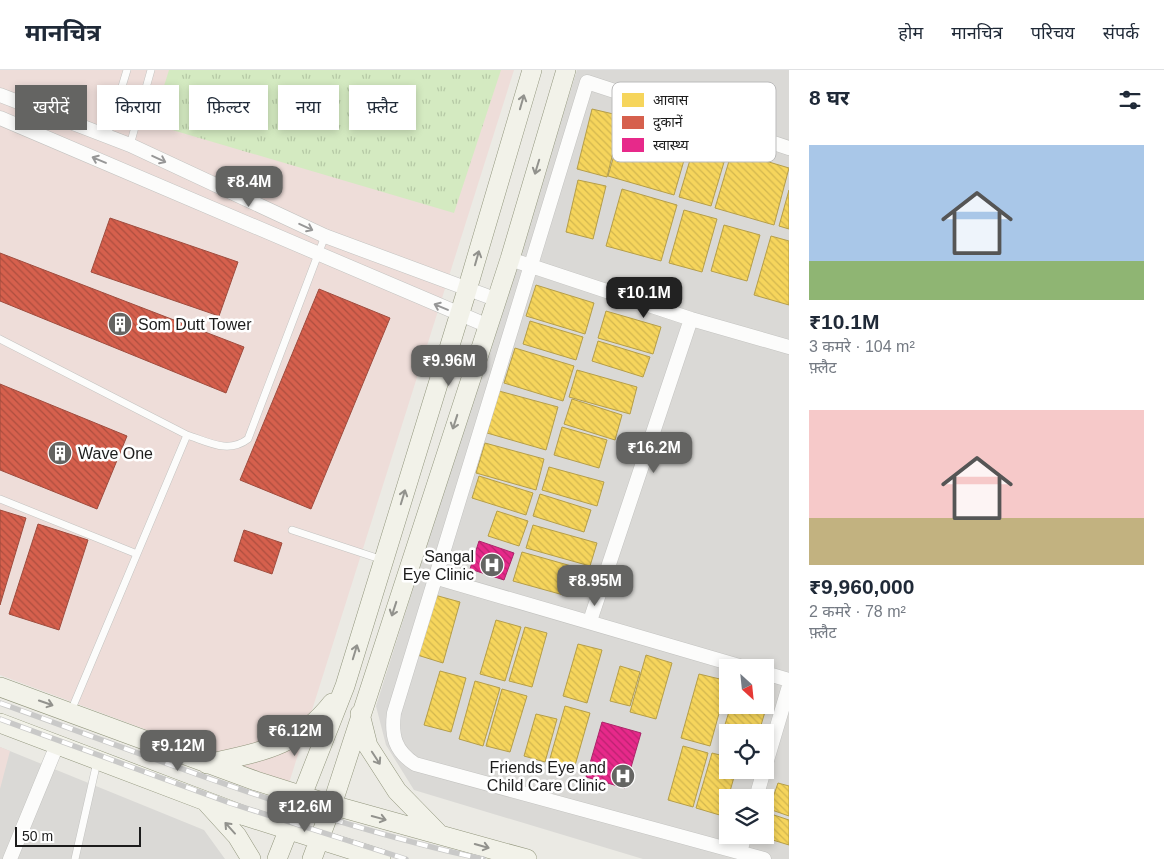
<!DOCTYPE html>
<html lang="hi">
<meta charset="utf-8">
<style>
:root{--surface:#fff;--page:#f2f2f3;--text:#1f2937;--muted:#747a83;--line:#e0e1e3;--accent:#646462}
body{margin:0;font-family:Helvetica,"Noto Sans Devanagari",sans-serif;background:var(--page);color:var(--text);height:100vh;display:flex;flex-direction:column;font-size:19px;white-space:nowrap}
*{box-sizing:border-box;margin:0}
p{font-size:16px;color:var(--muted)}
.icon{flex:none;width:28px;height:28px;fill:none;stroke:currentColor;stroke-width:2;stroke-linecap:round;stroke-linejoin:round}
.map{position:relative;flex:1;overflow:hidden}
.sheet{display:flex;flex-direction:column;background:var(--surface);width:375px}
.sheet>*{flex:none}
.top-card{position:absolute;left:15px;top:15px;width:475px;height:45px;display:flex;gap:10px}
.needle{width:32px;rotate:153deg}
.buttons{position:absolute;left:719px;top:589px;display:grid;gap:10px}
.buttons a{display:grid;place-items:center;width:55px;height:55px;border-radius:0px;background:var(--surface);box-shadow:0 2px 8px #0003;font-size:25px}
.scale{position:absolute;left:15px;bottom:12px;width:126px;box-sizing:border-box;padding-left:5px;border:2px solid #1c1c1c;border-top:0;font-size:14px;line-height:18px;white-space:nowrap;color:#1c1c1c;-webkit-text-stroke:4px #fff;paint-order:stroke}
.price{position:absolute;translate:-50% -42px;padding:0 11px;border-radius:10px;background:var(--accent);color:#fff;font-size:16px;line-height:32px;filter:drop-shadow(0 1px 2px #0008)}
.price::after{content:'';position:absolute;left:50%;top:30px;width:15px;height:11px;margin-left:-8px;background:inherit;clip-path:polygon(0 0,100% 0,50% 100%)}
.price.current{background:#222;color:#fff}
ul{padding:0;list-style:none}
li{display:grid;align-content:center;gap:10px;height:265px;padding:0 20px}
li span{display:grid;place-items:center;height:155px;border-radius:0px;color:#555}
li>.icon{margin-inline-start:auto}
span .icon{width:90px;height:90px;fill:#fffc;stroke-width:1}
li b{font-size:21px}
h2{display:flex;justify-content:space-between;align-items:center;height:60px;padding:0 20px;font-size:21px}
.tag{padding:0 18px;border-radius:0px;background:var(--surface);box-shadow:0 2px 8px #0003;font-size:18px;line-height:45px}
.tag.current{background:var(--accent);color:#fff}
header{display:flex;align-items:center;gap:30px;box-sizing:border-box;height:70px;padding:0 25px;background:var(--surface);border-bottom:1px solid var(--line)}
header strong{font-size:24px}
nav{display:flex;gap:28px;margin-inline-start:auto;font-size:18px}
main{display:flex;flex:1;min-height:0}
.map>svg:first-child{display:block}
</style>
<header>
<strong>मानचित्र</strong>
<nav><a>होम</a><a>मानचित्र</a><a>परिचय</a><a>संपर्क</a></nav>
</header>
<main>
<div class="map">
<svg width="789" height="789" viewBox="0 0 789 789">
<defs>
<pattern id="grass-tufts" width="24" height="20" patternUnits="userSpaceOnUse" patternTransform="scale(1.25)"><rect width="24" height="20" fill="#d4eac1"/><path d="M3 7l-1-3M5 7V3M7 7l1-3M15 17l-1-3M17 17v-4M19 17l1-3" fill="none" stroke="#b5c8a5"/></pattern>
<pattern id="homes-back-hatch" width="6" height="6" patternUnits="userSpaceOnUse" patternTransform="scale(1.25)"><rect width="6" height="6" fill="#f6d55c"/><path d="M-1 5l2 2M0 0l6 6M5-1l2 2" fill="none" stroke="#d2b64f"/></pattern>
<pattern id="shops-back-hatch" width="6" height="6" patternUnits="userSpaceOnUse" patternTransform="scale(1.25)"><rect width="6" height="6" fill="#d6604d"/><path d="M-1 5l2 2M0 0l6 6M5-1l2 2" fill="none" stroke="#ad4e3f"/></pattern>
<pattern id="health-back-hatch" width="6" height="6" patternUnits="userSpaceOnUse" patternTransform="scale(1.25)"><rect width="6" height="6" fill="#e7298a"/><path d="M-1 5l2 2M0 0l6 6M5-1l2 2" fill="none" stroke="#ba2270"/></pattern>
</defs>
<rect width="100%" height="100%" fill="#ebeae4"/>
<path fill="#dad9d6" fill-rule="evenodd" d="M577,0H789V789H643L414,720L386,675L376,636ZM728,598H765V635H728ZM728,662H765V700H728ZM728,728H765V765H728Z
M0,677L204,760L225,789H0Z"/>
<path fill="#eeddd9" d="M0,0H514L289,713L0,605Z
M0,677L10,681L0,719Z"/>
<path fill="url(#grass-tufts)" d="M169,0H501L454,143L152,54Z"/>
<path fill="url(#homes-back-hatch)" stroke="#b59e49" d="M592,39L622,46L607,107L577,99Z
M625,47L691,66L674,125L608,106Z
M698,63L730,72L711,136L679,127Z
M732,81L789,98L774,155L715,138Z
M578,110L606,116L593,169L566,162Z
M622,119L677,135L661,191L606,176Z
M789,120V159L779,156Z
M684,140L717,149L702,202L669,193Z
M724,155L760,165L747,211L711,201Z
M771,166L789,171V235L754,225Z
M536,215L594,233L585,264L526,246Z
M606,241L661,257L653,284L598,268Z
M530,251L583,267L576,290L523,274Z
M598,271L650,287L643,307L592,291Z
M515,278L574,296L563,331L504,313Z
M577,300L637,317L630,344L569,327Z
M499,321L558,337L546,380L487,363Z
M572,329L622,345L615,370L564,354Z
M562,357L607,370L599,398L554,385Z
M485,373L544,389L536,420L476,403Z
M549,397L604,412L597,436L542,420Z
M479,406L533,423L526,445L472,428Z
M540,424L591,440L584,462L533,446Z
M497,441L528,451L519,476L488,466Z
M533,455L597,473L590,496L526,478Z
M522,482L575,497L567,526L513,511Z
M431,524L460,532L443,593L414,584Z
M496,550L521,557L505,611L480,604Z
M525,557L547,563L532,617L509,611Z
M578,574L602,580L587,633L563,626Z
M646,585L672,593L656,649L630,642Z
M620,596L640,602L630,636L610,631Z
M440,601L466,608L451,662L424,655Z
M699,604L728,611L710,676L681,668Z
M475,611L500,618L483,676L459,669Z
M502,619L527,626L510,682L486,676Z
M765,624L770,625L759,662H728V674L720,671L731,635H765Z
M565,636L590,643L574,699L549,692Z
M536,644L557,649L545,692L524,686Z
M683,676L708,683L693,737L668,730Z
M712,683L728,687V700H736L723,746L696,738Z
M778,713L789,716V746L769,739Z
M771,744L789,750V775L763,767Z"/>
<path fill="url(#shops-back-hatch)" stroke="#9e4c3e" d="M110,148L238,192L219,246L91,202Z
M0,183L244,277L226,323L0,231Z
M319,219L390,248L311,439L240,410Z
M0,314L127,366L97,439L0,400Z
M0,440L26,448L0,535Z
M38,454L88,470L59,560L9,544Z
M244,460L282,473L272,504L234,491Z"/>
<path fill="url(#health-back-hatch)" stroke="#aa2569" d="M479,471L514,483L504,510L470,499Z
M602,652L641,663L625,718L586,707Z"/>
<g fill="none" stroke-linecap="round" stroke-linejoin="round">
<g stroke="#c3c3c0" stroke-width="8">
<path id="lane" d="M107,66L127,0
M130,75L151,0
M0,269L187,365L71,641
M187,365C209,372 228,384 248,369L325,166
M0,429L137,484
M292,460L383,490
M75,789L97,692"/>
</g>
<g stroke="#c3c3c0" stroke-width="15">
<path id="street" d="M0,25L130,75L325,166L495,229
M0,48L486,255
M510,189L691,249L789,277
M434,507L746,598
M590,551L691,249
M765,603L789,610
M765,697L789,616
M756,728L764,700
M740,782L745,765
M10,789L57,675
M764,789L415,694C395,681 391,666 394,643L587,12L789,78"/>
</g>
<g stroke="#91957c" stroke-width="20">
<path id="secondary" d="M0,617L256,711L332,735L527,789
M360,644L368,676L397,721L438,763
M0,653L245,746L381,789
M207,694C259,682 298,677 332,633
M207,733L237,766L251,789
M277,789L345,616L467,220L532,0
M312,789L332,735L510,189L566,0"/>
</g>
<use href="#lane" stroke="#fcfcfb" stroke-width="7"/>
<use href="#street" stroke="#fcfcfb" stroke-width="14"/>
<use href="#secondary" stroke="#f2f2e9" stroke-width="19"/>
<g stroke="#c9c9c8" stroke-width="5.5">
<path id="rail" d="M0,633C159,690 317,753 483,789
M0,649L230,733L406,789"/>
</g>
<use href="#rail" stroke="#fff" stroke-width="4" stroke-dasharray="11" stroke-linecap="butt"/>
</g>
<defs><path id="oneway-shaft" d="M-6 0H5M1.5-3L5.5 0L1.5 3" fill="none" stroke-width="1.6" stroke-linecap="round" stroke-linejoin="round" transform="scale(1.25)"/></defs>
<g stroke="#92928d">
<use href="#oneway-shaft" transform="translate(522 32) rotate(-74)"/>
<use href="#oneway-shaft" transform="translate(537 97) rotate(107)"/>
<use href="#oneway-shaft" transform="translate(477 188) rotate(-74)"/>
<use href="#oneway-shaft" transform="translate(455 352) rotate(108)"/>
<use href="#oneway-shaft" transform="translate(403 427) rotate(-73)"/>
<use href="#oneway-shaft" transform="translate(394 539) rotate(108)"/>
<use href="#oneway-shaft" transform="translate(355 582) rotate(-73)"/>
<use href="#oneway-shaft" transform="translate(46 633) rotate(19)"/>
<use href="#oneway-shaft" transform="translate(376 688) rotate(57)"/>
<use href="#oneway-shaft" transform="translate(379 748) rotate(15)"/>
<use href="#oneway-shaft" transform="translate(230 758) rotate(-132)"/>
<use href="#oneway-shaft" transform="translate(482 776) rotate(16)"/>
</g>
<g stroke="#979797">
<use href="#oneway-shaft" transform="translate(159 89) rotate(25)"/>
<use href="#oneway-shaft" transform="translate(99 90) rotate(-157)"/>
<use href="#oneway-shaft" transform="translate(306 157) rotate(25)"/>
<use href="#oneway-shaft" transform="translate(441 237) rotate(-157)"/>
</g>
<defs>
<g id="building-disc" transform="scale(1.25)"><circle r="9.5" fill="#646462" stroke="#fff"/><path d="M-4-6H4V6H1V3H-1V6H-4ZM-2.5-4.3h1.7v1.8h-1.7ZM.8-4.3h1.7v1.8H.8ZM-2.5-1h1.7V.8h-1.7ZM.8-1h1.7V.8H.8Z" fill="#fff"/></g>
<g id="hospital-disc" transform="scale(1.25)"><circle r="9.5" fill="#646462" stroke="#fff"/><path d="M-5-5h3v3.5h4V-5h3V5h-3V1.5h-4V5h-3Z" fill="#fff"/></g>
</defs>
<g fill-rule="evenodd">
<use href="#building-disc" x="120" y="254"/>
<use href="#building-disc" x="60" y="383"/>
<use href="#hospital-disc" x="492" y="495"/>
<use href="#hospital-disc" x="623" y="706"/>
</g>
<g text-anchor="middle" stroke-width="5" stroke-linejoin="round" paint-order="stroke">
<g font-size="16" fill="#1c1c1c" stroke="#fff" text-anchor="start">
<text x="138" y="260">Som Dutt Tower</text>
<text x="78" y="389">Wave One</text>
<text x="474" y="492" text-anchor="end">Sangal<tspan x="474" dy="18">Eye Clinic</tspan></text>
<text x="606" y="703" text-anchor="end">Friends Eye and<tspan x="606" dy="18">Child Care Clinic</tspan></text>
</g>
</g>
<rect x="612" y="12" width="164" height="80" rx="8" fill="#fff" stroke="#bbb" stroke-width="1"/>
<rect x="622" y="23" width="22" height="14" fill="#f6d55c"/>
<rect x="622" y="46" width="22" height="13" fill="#d6604d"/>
<rect x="622" y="68" width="22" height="14" fill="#e7298a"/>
<g font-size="14" fill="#1c1c1c">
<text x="653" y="35">आवास</text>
<text x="653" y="57">दुकानें</text>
<text x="653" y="80">स्वास्थ्य</text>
</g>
</svg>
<div class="buttons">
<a><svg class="needle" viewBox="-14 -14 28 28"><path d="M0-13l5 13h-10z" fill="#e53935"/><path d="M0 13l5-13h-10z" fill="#747a83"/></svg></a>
<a><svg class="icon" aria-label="locate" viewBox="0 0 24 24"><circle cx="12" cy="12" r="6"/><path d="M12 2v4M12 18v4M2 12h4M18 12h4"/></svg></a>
<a><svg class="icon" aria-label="layers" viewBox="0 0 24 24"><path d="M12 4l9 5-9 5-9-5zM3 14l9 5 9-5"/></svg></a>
</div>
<div class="scale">50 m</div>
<b class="price" style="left:249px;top:138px">₹8.4M</b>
<b class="price current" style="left:644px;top:249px">₹10.1M</b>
<b class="price" style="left:449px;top:317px">₹9.96M</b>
<b class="price" style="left:654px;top:404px">₹16.2M</b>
<b class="price" style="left:595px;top:537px">₹8.95M</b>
<b class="price" style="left:295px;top:687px">₹6.12M</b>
<b class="price" style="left:178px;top:702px">₹9.12M</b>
<b class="price" style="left:305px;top:763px">₹12.6M</b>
<div class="top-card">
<a class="tag current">खरीदें</a>
<a class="tag">किराया</a>
<a class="tag">फ़िल्टर</a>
<a class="tag">नया</a>
<a class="tag">फ़्लैट</a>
</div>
</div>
<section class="sheet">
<h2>8 घर<svg class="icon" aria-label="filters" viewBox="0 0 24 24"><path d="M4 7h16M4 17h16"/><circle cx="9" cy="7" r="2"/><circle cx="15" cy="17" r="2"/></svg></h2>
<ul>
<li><span style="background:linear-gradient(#a9c7e8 75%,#8fb573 0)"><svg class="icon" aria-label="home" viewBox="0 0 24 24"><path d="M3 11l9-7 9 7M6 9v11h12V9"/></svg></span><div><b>₹10.1M</b><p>3 कमरे · 104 m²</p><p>फ़्लैट</p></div></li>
<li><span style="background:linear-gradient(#f6c9c9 70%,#c2b280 0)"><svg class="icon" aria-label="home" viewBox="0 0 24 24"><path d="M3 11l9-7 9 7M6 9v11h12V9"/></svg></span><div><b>₹9,960,000</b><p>2 कमरे · 78 m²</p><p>फ़्लैट</p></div></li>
</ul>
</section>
</main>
